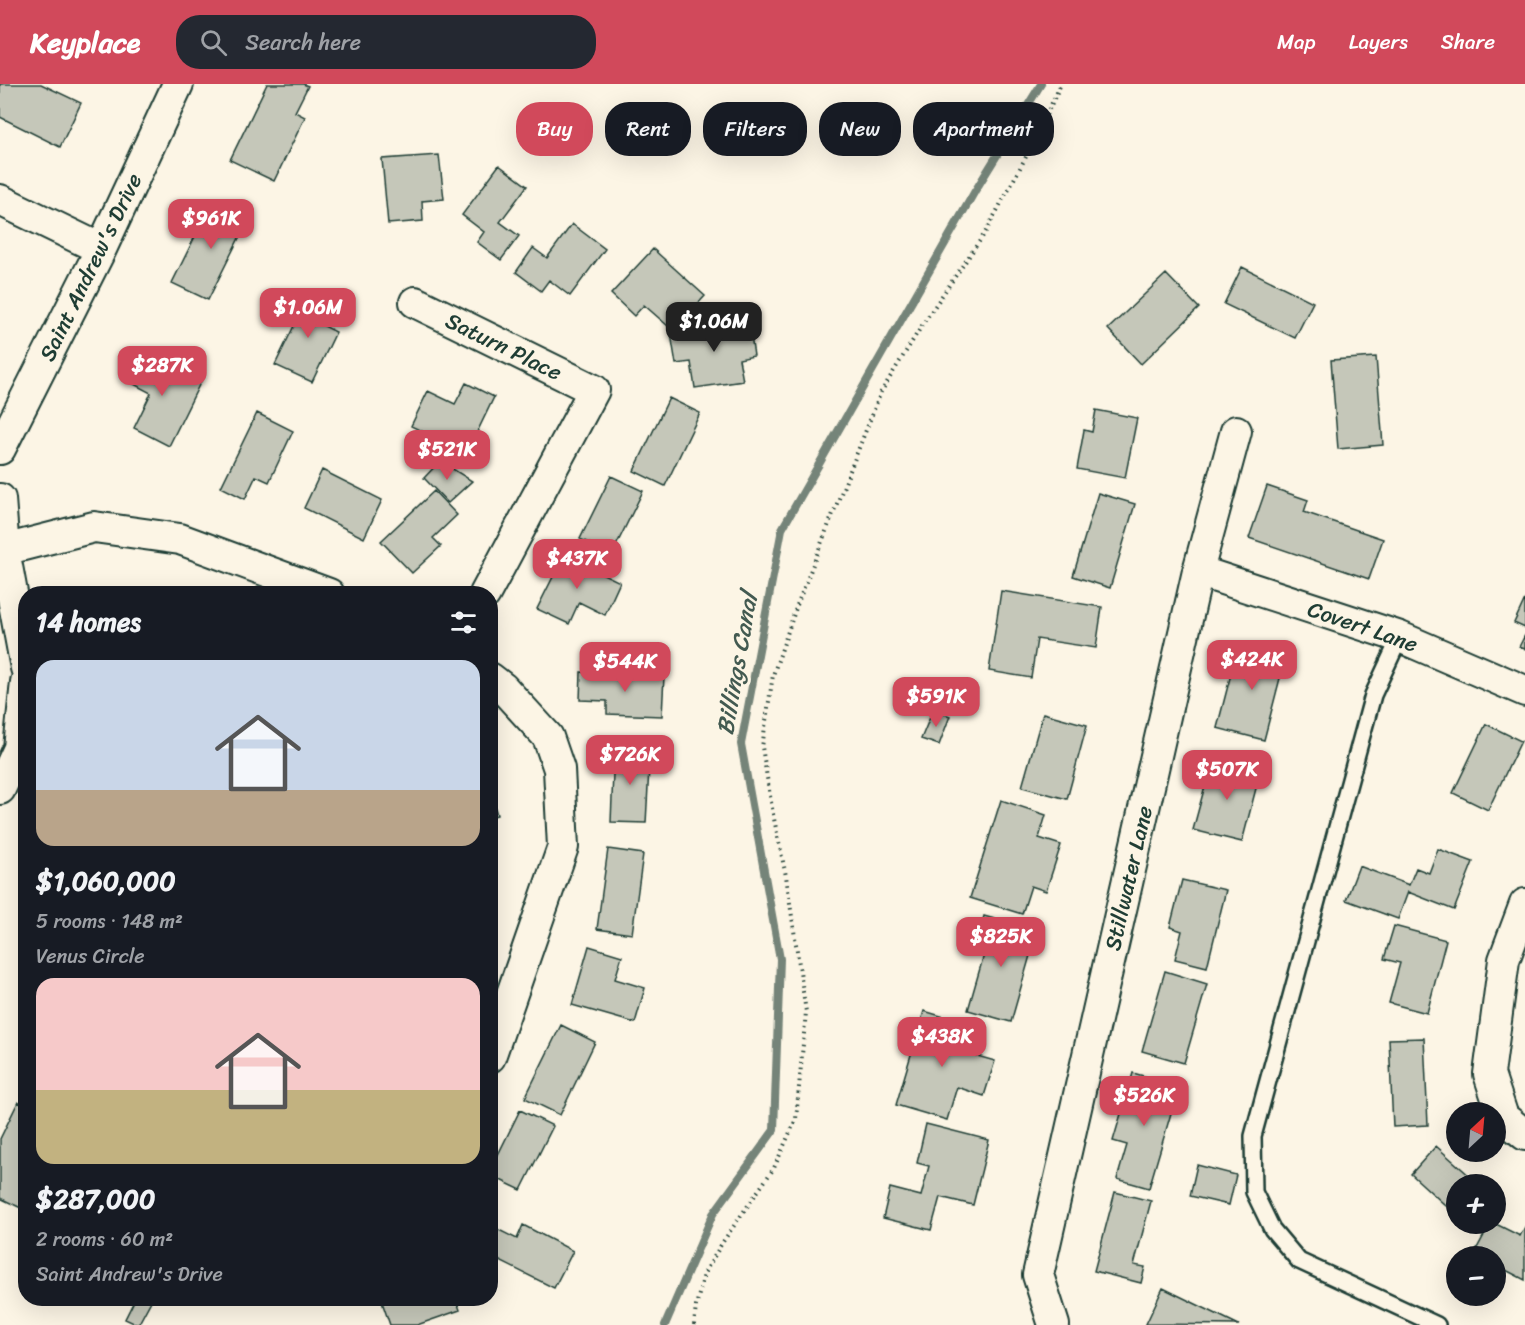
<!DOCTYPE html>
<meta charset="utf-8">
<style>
:root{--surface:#171b24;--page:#242831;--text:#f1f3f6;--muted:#9ea1a6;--accent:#d1495b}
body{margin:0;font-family:Sriracha,sans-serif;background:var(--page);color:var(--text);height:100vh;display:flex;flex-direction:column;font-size:22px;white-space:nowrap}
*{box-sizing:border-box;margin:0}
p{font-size:20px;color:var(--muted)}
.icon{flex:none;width:33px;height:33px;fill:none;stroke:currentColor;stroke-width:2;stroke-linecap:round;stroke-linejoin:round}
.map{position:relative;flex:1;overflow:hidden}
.sheet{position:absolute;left:18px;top:502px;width:480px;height:720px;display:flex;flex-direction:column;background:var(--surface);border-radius:24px;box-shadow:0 6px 24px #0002}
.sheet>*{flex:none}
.top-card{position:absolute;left:516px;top:18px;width:570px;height:54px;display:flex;gap:12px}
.needle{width:39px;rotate:26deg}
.controls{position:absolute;left:1446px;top:1018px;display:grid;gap:12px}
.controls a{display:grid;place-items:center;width:60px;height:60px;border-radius:50%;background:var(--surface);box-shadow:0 6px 24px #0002;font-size:30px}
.price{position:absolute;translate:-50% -51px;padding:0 14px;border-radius:12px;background:var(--accent);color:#fff;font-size:20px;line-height:39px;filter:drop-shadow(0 2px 3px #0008)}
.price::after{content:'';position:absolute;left:50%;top:36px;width:18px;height:14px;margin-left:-9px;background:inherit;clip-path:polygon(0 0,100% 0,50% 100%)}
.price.on{background:#222;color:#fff}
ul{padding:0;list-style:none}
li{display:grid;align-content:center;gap:12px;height:318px;padding:0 18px}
li span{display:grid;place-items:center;height:186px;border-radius:18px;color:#555}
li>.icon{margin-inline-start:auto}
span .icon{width:108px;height:108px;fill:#fffc;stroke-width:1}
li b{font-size:26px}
h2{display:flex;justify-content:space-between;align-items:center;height:72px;padding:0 18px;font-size:26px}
.pill{padding:0 21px;border-radius:24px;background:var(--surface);box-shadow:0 6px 24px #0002;font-size:21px;line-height:54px}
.pill.on{background:var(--accent);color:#fff}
header{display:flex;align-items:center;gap:36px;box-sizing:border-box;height:84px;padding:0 30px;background:var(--accent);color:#fff}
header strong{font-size:28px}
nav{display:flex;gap:33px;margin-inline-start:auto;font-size:21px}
.search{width:420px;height:54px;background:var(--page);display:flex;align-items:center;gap:15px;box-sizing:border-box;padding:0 21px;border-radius:24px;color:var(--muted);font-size:22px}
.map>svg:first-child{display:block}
</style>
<header>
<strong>Keyplace</strong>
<div class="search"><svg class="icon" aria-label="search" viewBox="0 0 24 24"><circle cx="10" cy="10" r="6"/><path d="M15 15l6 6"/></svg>Search here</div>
<nav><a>Map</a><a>Layers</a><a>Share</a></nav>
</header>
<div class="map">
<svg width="1525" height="1241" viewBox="0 0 1525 1241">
<rect width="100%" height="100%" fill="#fcf5e5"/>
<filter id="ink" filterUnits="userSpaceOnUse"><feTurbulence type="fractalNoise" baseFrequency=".0167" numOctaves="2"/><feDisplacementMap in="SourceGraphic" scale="12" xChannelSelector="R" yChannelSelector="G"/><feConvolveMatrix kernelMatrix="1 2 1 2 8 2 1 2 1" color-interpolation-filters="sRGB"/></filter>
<g filter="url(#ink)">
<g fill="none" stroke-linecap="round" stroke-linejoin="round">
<path stroke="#758479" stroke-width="8" d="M665,1241L713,1130L774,1046L780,875L741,660L782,445L975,107L1041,0"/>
</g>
<path fill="#c5c7b9" stroke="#1f3d34" stroke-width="1.5" d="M0,0H41L81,19L60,63L0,33Z
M267,0H303L308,2L295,28L305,33L274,97L230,76Z
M439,71L444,115L422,117L423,137L388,140L382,75Z
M499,81L527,102L500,138L519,152L501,176L477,158L484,148L462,131Z
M213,116L249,134L208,216L172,199Z
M572,140L605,165L570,212L549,196L541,207L516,188L533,164L547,174Z
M653,165L705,212L679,240L674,236L668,242L644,221L634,232L611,210Z
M1242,183L1313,218L1295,254L1224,220Z
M1166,190L1199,224L1141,280L1108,245Z
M311,207L335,219L324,242L336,248L312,298L275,281Z
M749,238L754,272L739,275L743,297L695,304L691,278L676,280L671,250Z
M140,267L201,297L169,362L134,344L151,309L126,296Z
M1376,273L1383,361L1338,365L1331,276Z
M466,299L494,313L467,369L411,342L428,307L455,320Z
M669,314L700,329L665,402L634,387Z
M1096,326L1137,334L1125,394L1077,385L1084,346L1092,348Z
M257,329L293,347L269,398L256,392L245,415L221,403Z
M440,377L472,397L448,419L424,394Z
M322,386L382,416L364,454L304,424Z
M611,392L643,407L612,470L580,455Z
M1267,402L1308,416L1304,428L1383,455L1369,495L1249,454Z
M434,407L457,431L433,454L441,462L412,489L381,457Z
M1098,409L1135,420L1110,504L1073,492Z
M564,471L620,498L605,531L579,518L569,540L537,525Z
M169,505L180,510H166Z
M1001,507L1102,523L1096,564L1037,555L1031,594L989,587Z
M1525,515V544L1514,539Z
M1525,551V565L1519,563Z
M1239,559L1286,571L1264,656L1217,644Z
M581,588L664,592L662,632L607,630V617L580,616Z
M933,626L950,632L939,661L921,655Z
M1043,629L1087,641L1067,715L1022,703Z
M1486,640L1521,657L1488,726L1453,709Z
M614,665L650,666L646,739L611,738Z
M1212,676L1260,689L1242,758L1193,746Z
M490,705L497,731L490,733Z
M1001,716L1046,731L1039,754L1061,761L1046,807L1031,802L1022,830L970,814Z
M608,765L643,770L632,850L597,845Z
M1438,765L1473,778L1454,826L1408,808L1398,835L1346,816L1359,782L1409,801L1416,784L1429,789Z
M1182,796L1226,806L1207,883L1175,875L1182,847L1170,843Z
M984,832L1037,847L1011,938L968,926L985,867L975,864Z
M1394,842L1446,856L1427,929L1389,919L1400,879L1384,875Z
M589,862L622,872L615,895L645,904L635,939L572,921Z
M1165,887L1207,900L1184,979L1142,967Z
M924,927L971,941L963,968L995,977L984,1012L957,1003L947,1036L896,1021Z
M561,941L595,958L560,1031L525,1014Z
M1424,954L1428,1041L1393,1043L1389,955Z
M1133,989L1179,1002L1149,1104L1117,1095L1127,1061L1113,1057Z
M18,1018L26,1022V1116L21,1124L0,1114V1055Z
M520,1026L553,1042L521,1106L490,1091V1087Z
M926,1040L989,1056L973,1121L940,1113L931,1146L883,1134L890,1104L921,1112L929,1082L917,1079Z
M1436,1062L1480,1101H1456V1131L1411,1090Z
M1197,1081L1236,1091L1229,1121L1190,1112Z
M1115,1108L1151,1117L1134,1181L1145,1183L1141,1199L1094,1187Z
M1490,1140H1496L1520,1152L1525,1143V1196L1496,1181V1173H1480L1474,1170Z
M523,1141L573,1167L554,1204L490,1172V1147L493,1143L517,1155Z
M1163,1204L1239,1241L1146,1240Z
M135,1215H152L138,1241L125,1235Z
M381,1215H456L460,1226L417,1241H390Z"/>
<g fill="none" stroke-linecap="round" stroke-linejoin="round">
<g stroke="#1f3d34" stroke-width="20">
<path id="service" d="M1400,553L1373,611L1253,1052L1254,1108L1272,1145L1299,1177L1437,1241"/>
</g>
<g stroke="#1f3d34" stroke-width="34">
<path id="minor" d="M0,116L101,165
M415,218L594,306L485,510
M0,365L101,165L178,0
M0,415L4,466L26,584
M0,467L94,443L180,455L329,510
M1198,487L1400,553L1525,607
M490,594L503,604L548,653L559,685L563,763L490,973
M0,705L19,664L26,598
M1525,820L1504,876L1489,990L1503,1033L1525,1051
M1054,1241L1038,1191L1198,487L1236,347"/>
</g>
<path stroke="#1f3d34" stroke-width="4" stroke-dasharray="1.5 4.5" stroke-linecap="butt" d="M694,1241L696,1222L704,1190L722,1159L774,1084L796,1035L806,928L786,792L773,730L762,663L773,591L797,521L881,308L926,235L985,149L1027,71L1061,0"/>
<use href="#service" stroke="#fcf5e5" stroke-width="15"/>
<use href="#minor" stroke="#fcf5e5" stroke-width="30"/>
</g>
</g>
<g text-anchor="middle" stroke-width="6" stroke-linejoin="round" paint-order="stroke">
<g font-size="22" fill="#1f3d34" stroke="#fcf5e5">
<text transform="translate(90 183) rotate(-64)" y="8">Saint Andrew's Drive</text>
<text transform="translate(504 262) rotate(26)" y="8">Saturn Place</text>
<text transform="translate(1363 542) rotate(19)" y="8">Covert Lane</text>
<text transform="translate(1128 794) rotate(-77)" y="8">Stillwater Lane</text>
</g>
<g font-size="24" font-style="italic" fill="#435a51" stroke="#fcf5e5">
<text transform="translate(737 580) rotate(-80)" y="8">Billings Canal</text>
</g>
</g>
</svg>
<div class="controls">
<a><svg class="needle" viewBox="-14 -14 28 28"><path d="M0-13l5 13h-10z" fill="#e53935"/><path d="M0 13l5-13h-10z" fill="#9ea1a6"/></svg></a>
<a>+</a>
<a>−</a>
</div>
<b class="price" style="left:211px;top:166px">$961K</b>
<b class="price" style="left:308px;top:255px">$1.06M</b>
<b class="price on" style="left:714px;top:269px">$1.06M</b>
<b class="price" style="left:162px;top:313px">$287K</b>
<b class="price" style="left:447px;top:397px">$521K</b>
<b class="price" style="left:577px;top:506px">$437K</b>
<b class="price" style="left:1252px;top:607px">$424K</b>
<b class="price" style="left:625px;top:609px">$544K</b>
<b class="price" style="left:936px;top:644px">$591K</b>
<b class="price" style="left:630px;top:702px">$726K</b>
<b class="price" style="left:1227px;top:717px">$507K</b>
<b class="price" style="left:1001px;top:884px">$825K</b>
<b class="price" style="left:942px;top:984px">$438K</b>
<b class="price" style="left:1144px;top:1043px">$526K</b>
<div class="top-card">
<a class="pill on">Buy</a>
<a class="pill">Rent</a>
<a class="pill">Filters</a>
<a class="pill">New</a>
<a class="pill">Apartment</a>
</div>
<section class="sheet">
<h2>14 homes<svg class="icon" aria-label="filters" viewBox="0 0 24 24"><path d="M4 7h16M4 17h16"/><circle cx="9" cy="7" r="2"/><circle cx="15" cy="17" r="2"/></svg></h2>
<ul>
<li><span style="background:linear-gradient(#c9d6e8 70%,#b9a48a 0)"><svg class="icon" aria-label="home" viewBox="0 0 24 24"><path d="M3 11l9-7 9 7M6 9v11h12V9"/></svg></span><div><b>$1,060,000</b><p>5 rooms · 148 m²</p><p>Venus Circle</p></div></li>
<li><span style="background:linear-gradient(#f6c9c9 60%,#c2b280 0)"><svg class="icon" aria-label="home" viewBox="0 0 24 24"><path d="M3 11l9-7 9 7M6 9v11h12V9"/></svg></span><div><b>$287,000</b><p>2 rooms · 60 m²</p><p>Saint Andrew's Drive</p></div></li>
</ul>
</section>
</div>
